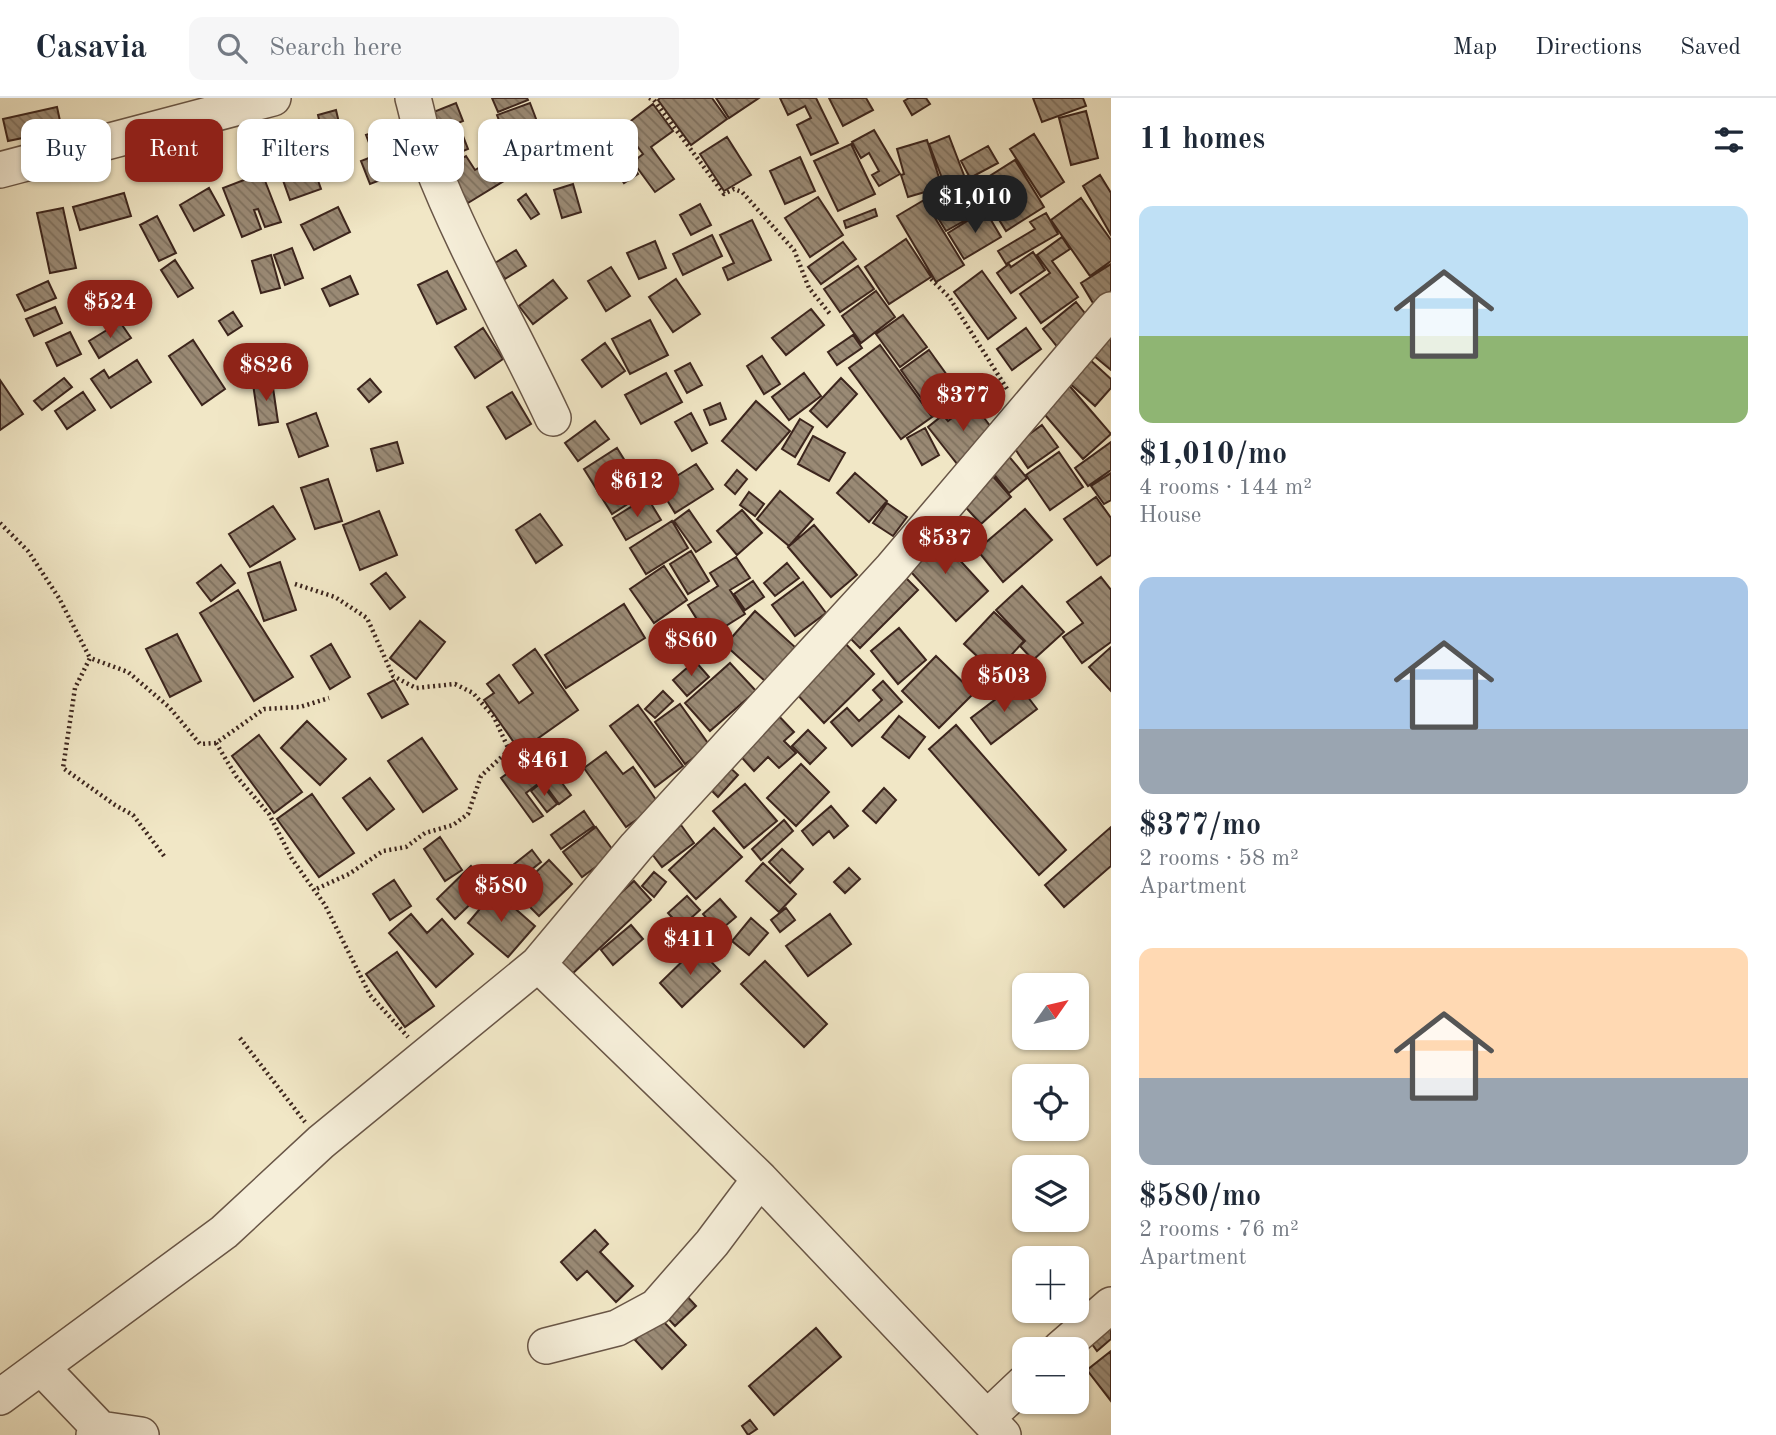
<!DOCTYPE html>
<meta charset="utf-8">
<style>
:root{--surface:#fff;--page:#f6f6f7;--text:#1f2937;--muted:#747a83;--line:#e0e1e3;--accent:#8f2418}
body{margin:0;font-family:"Old Standard TT",serif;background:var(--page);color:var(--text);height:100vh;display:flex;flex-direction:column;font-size:26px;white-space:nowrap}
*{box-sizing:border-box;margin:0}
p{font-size:23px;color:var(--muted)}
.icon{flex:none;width:38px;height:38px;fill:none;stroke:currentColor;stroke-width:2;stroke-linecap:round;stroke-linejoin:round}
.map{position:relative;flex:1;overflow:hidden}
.side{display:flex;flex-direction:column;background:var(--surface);width:665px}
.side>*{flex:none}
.hud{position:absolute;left:21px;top:21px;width:665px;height:63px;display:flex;gap:14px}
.needle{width:46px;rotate:56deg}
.buttons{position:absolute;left:1012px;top:875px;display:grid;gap:14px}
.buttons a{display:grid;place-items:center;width:77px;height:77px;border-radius:14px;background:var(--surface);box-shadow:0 2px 5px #0004;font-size:35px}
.price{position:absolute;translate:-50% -60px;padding:0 16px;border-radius:24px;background:var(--accent);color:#fff;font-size:23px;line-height:46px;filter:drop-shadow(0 2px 4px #0008)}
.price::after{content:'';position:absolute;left:50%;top:42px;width:21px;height:16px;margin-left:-10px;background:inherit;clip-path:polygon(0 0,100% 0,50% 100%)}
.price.selected{background:#222;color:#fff}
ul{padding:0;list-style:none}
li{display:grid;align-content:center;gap:14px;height:371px;padding:0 28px}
li span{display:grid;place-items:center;height:217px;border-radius:14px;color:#555}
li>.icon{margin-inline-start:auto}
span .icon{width:126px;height:126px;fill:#fffc;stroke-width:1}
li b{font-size:30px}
h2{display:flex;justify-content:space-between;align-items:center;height:84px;padding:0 28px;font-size:30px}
.tag{padding:0 24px;border-radius:14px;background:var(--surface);box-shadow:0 2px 5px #0004;font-size:24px;line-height:63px}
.tag.selected{background:var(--accent);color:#fff}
header{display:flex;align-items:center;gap:42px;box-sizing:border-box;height:98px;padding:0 35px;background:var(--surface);border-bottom:2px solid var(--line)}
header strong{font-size:33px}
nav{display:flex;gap:38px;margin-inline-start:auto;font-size:24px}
.search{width:490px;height:63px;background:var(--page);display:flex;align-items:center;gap:18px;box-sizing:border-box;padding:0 24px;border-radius:14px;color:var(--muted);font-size:26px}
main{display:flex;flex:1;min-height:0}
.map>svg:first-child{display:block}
</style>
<header>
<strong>Casavia</strong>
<div class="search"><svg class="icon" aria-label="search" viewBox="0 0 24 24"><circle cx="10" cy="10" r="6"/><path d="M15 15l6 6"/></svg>Search here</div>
<nav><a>Map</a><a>Directions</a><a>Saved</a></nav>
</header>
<main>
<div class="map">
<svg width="1111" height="1337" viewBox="0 0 1111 1337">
<defs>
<pattern id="building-back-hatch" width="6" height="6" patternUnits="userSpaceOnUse" patternTransform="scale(1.75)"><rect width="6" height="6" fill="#9a8a75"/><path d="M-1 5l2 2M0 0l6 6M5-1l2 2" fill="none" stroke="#7f715f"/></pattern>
</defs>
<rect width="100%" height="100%" fill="#f1e7c6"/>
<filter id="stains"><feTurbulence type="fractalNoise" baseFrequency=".00286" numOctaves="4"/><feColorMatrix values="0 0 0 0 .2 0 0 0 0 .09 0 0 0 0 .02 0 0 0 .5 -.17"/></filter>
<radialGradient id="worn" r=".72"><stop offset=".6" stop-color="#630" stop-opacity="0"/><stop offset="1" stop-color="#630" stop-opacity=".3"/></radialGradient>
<path fill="url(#building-back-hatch)" stroke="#3c251d" stroke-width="2" d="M492,0H527L528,2L498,14Z
M660,0H712L727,21L691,47L658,2Z
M716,0H759L729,20Z
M780,0H816L838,45L811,57L797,27L811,20L805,8L788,17Z
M829,0H866L873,12L843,28Z
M909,0H926L930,6L912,17L904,3Z
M1033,0H1083L1086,8L1042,24Z
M456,5L463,23L458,25L468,51L444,61L426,17Z
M530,5L541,34L529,39L533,51L513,59L497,17Z
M653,6L673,33L651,49L674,81L655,94L633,64L643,56L623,29Z
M57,9L62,32L8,43L3,21Z
M336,12L340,29L322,34L318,17Z
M1086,13L1098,60L1071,67L1059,20Z
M608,30L638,76L624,85L594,39Z
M385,31L393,53L404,49L412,70L370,86L361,63L374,58L366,37Z
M874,32L900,76L879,88L872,77L879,73L869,55L861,60L852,44Z
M1034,36L1064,84L1041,99L1010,51Z
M949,38L965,80L945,88L929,46Z
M727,39L751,77L724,93L700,56Z
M927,42L942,89L908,99L901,77L904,76L897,51Z
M851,46L875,96L838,113L814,63Z
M493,47L512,78L468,105L460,93L439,74L466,58L475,72L487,65L481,55Z
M988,48L998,65L970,80L961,63Z
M800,59L815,93L785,106L770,73Z
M310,60L321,91L290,102L279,71Z
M1015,62L1044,109L1006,133L977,86Z
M262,75L281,124L265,129L258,111L254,112L261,131L242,139L223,90Z
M1100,77L1111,95V137L1083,88Z
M970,81L987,110L946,133L929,105Z
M573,86L581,114L562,120L554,92Z
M209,90L224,117L194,133L180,107Z
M124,95L131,118L80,132L73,109Z
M526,96L539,116L531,121L518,102Z
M818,99L843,137L810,159L785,120Z
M1081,100L1111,142V163L1090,178L1051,122Z
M924,102L964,167L936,184L897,118Z
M700,106L711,127L691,137L680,117Z
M338,109L350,134L314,152L301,127Z
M63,110L76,170L50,175L37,115Z
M875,111L877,118L846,130L844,123Z
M985,112L1001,139L964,161L948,135Z
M1046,115L1058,136L1006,166L998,153L1035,131L1030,124Z
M157,118L176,155L159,163L140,127Z
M752,122L771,162L728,182L723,170L734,165L720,137Z
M712,137L722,158L683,177L673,156Z
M1062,139L1070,151L1052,163L1078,199L1041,225L1020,196L1050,175L1037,157Z
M906,141L931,179L889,206L865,169Z
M655,143L666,170L639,181L627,155Z
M843,144L856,161L821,186L808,169Z
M292,150L303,180L285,187L274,157Z
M516,152L526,168L505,181L495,165Z
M1033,154L1045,172L1011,195L997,175L1009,166L1011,169Z
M271,157L280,190L261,195L252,163Z
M175,162L193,190L178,199L161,172Z
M1111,166V193L1093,205L1081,185Z
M858,168L874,191L840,214L824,191Z
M611,169L630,198L606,213L588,183Z
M447,173L466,211L437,226L418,187Z
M982,173L1016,220L988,241L954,194Z
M350,178L358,196L330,208L322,191Z
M676,181L700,216L673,234L649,199Z
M553,182L567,200L533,226L519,208Z
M48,183L56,200L25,213L17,197Z
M876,193L895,219L861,245L842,218Z
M1076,204L1092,224L1059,251L1043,231Z
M55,209L62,225L34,238L26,221Z
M811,211L824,227L786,257L772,240Z
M233,214L242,228L228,237L219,223Z
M903,217L927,249L900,269L876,236Z
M650,222L668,257L630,276L612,241Z
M120,224L131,240L99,260L89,243Z
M483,230L503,261L475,280L455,249Z
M1026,230L1041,251L1012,272L997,251Z
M1111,233V272L1093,257Z
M70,234L81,256L57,268L46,245Z
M853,237L862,250L837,267L828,254Z
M193,242L225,291L202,307L169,258Z
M605,245L625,273L602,289L582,262Z
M880,247L932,319L901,341L849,270Z
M929,252L962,298L934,318L901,272Z
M762,258L780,286L764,296L747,268Z
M1088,260L1111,281V290L1095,308L1067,283Z
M137,262L151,284L111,310L91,281L104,272L109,280Z
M690,265L702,287L687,295L675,273Z
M666,275L682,304L641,326L625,297Z
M804,275L821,298L789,322L772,299Z
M64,280L72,289L42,312L34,303Z
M841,280L857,296L827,329L810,313Z
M370,281L381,294L369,304L358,291Z
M0,282L23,316L0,332Z
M272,283L278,324L259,327L253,286Z
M1067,285L1111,336L1083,361L1039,310Z
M83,294L95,312L67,331L55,313Z
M512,294L531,326L506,341L487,309Z
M756,303L790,333L756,372L722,343Z
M972,304L997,337L958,367L928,329L943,317L948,323Z
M720,305L726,321L710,327L704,312Z
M316,315L328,348L299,359L287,326Z
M691,315L707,345L692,353L675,324Z
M800,321L813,329L795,359L782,351Z
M595,323L609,341L578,363L565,345Z
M1042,327L1058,349L1028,370L1013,348Z
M925,330L939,357L922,367L907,340Z
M813,338L845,355L829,383L798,366Z
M397,344L403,365L377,373L371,351Z
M1111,344V372L1088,388L1075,370Z
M617,350L645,395L612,416L584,371Z
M1059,354L1083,389L1050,412L1026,377Z
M1006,355L1027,380L1009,395L989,370Z
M696,366L713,391L675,415L659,389Z
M737,372L747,381L735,396L725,387Z
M855,375L887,403L869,424L837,395Z
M990,375L1011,399L981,426L959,402Z
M1111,375V402L1104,406L1091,388Z
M328,381L342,423L315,431L301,390Z
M780,393L813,421L789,448L757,421Z
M749,394L764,406L755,418L740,407Z
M647,399L661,422L626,442L613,420Z
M1096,399L1111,420V457L1097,467L1064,421Z
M887,405L907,419L893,438L873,425Z
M273,408L295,441L250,469L229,436Z
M1025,411L1052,442L1003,484L977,452Z
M689,412L711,444L696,454L674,423Z
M742,412L762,435L737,457L717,433Z
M379,413L397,457L360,472L343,427Z
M540,416L562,447L536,465L516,432Z
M672,423L688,450L646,476L630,450Z
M814,427L857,477L831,499L788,449Z
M933,433L988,493L956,523L901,463Z
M691,453L709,483L688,496L670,466Z
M736,459L750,480L730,492L745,516L708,539L688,507L718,488L710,475Z
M280,464L296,512L264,523L248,475Z
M787,465L799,480L775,498L764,485Z
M221,467L235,485L211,503L197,485Z
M664,468L687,502L654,525L630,491Z
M386,475L405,499L390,511L371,486Z
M904,478L918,492L860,550L846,536Z
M1101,479L1111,492V544L1082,565L1063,539L1083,525L1067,504Z
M753,483L764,499L745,512L734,496Z
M803,484L826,515L795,538L772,507Z
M1022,488L1064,534L1033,562L1020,548L1025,543L996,512Z
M238,492L293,579L254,603L200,515Z
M624,506L645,540L566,590L545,557Z
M755,513L796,550L766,584L725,547Z
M994,514L1024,543L995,575L964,546Z
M420,523L445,544L416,581L390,560Z
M899,530L926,562L898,586L871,553Z
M177,536L201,583L170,599L146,551Z
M843,543L874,576L824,625L792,591Z
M331,546L350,579L330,591L311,558Z
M1111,549V593L1089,569Z
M535,551L578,612L520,653L484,602L494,595L487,586L499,577L519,605L533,595L513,567Z
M936,558L974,595L939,630L902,593Z
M695,563L709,579L687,598L673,582Z
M730,565L756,593L710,633L685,605Z
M394,582L408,606L382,620L368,596Z
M883,583L902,604L852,648L831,624L847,610L859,623L882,602L873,592Z
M1017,585L1037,611L991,646L971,620Z
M663,593L673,603L655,620L645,611Z
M680,606L710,648L685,666L655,624Z
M638,607L683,668L655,689L610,628Z
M775,614L794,634L784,643L796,655L779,670L768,659L754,673L735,652Z
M899,618L925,639L909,660L882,639Z
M307,623L346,661L320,687L281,650Z
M956,627L1066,752L1039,777L929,651Z
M808,632L826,650L810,666L792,648Z
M259,637L302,694L274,715L232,658Z
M422,640L457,691L423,714L388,663Z
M538,653L571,697L559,706L542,683L526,695L543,718L533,724L501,680Z
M606,654L623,676L633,669L659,706L626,729L584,670Z
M724,664L738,677L718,699L704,685Z
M801,666L829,694L796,728L767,700Z
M370,680L394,711L367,732L343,700Z
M541,685L557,706L547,714L531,693Z
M745,686L777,723L744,750L713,713Z
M884,690L896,702L876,725L863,713Z
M312,696L354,755L319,779L277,721Z
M831,708L848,728L834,740L829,733L813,747L802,733Z
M584,713L594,728L561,751L551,737Z
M784,722L793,733L761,762L752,751Z
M681,727L694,745L662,769L649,752Z
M596,729L615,755L582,779L563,754Z
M1111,729V768L1064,809L1045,787Z
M714,730L742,759L696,801L669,772Z
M440,739L462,772L445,783L424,751Z
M782,751L803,771L790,785L769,764Z
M532,752L541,764L512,787L503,775Z
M549,762L572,786L539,818L518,797L539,777L536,774Z
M763,765L796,796L779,814L746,783Z
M471,768L490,787L455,821L437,801Z
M849,770L860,781L845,795L834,784Z
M654,774L666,784L654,799L642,788Z
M394,782L411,808L390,822L373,796Z
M634,783L651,802L571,877L553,857Z
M495,793L535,828L508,859L468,825Z
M687,798L700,812L681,829L668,815Z
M720,801L736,819L718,834L703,816Z
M786,810L795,822L780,834L771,822Z
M411,816L427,835L442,821L473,856L436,889L389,835Z
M830,816L851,846L808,878L786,848Z
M751,820L768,835L749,857L732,843Z
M631,827L643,841L613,867L601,852Z
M697,849L720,873L682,909L660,885Z
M397,854L434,908L405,929L366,876Z
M765,863L827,926L804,949L741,886Z
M595,1132L608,1146L600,1154L633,1188L616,1204L587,1173L577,1182L561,1164Z
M683,1194L696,1208L675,1228L662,1214Z
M659,1219L686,1247L662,1271L635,1242Z
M1111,1225V1241L1097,1253L1089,1242Z
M816,1230L841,1259L774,1317L749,1288Z
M1111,1253V1303L1087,1272Z
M1076,1265L1085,1276L1076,1284Z
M1044,1304H1062L1051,1312Z
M750,1322L757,1331L748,1337L742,1328Z"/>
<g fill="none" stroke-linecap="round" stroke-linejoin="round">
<g stroke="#695647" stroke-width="38">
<path id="minor" d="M413,0C419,21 422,43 430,62C464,151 513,234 553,320
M0,72L273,0
M538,866L636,749L892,470L1111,212
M546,1248L617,1230L656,1209L712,1145L760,1081
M1060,1251L1111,1207
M41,1269L106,1337
M0,1299L224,1134L321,1044L538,866L760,1081L1003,1337
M987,1320L1024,1285
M94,1337L100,1331L141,1337"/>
</g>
<path stroke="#3c251d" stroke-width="4.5" stroke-dasharray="2 3.5" stroke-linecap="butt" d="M649,0L654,2L724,96L734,91L742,94L794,152L809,190L830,216
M931,181L949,199L1007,291
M0,425L28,453L59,500L90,560
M295,486L335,499L367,520L393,578L416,590L455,586L473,595L494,619L509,652L481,678L468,716L453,727L425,735L406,749L383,753L349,776L314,792
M216,645L236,678L269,716L292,761L325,807L370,897L408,939
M164,758L133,717L115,707L63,670L75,590L90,560L128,574L169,609L200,646L216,645L264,611L300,609L329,600
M240,940L305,1024"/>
<use href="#minor" stroke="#f6efda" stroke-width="35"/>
</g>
<rect width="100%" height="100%" filter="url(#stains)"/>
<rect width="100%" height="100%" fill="url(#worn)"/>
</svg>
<div class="buttons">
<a><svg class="needle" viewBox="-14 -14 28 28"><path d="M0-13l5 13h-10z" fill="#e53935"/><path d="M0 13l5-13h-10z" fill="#747a83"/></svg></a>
<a><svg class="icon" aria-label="locate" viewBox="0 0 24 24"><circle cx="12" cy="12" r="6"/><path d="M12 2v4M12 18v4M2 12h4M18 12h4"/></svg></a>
<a><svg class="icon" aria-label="layers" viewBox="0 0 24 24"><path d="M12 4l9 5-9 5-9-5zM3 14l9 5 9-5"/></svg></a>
<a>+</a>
<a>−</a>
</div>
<b class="price selected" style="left:975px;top:137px">$1,010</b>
<b class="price" style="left:110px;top:242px">$524</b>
<b class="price" style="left:266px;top:305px">$826</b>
<b class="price" style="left:963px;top:335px">$377</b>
<b class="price" style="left:637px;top:421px">$612</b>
<b class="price" style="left:945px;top:478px">$537</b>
<b class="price" style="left:691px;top:580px">$860</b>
<b class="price" style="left:1004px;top:616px">$503</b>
<b class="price" style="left:544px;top:700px">$461</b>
<b class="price" style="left:501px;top:826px">$580</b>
<b class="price" style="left:690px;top:879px">$411</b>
<div class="hud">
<a class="tag">Buy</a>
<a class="tag selected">Rent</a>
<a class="tag">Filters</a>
<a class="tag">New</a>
<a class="tag">Apartment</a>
</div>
</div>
<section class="side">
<h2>11 homes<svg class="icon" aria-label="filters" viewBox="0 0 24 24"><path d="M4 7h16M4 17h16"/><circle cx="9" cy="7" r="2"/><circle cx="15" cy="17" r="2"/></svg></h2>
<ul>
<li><span style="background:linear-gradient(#bfe0f5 60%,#8fb573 0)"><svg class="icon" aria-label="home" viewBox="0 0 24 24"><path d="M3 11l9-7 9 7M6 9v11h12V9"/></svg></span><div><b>$1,010/mo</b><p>4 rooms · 144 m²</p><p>House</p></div></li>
<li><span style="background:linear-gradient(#a9c7e8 70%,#9aa5b1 0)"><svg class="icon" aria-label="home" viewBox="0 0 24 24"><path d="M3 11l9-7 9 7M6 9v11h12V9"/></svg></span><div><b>$377/mo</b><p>2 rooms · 58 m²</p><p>Apartment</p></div></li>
<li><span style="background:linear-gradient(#ffd9b3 60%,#9aa5b1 0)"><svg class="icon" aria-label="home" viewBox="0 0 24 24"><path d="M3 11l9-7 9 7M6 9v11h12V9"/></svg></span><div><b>$580/mo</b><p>2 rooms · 76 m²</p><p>Apartment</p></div></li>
</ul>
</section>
</main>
